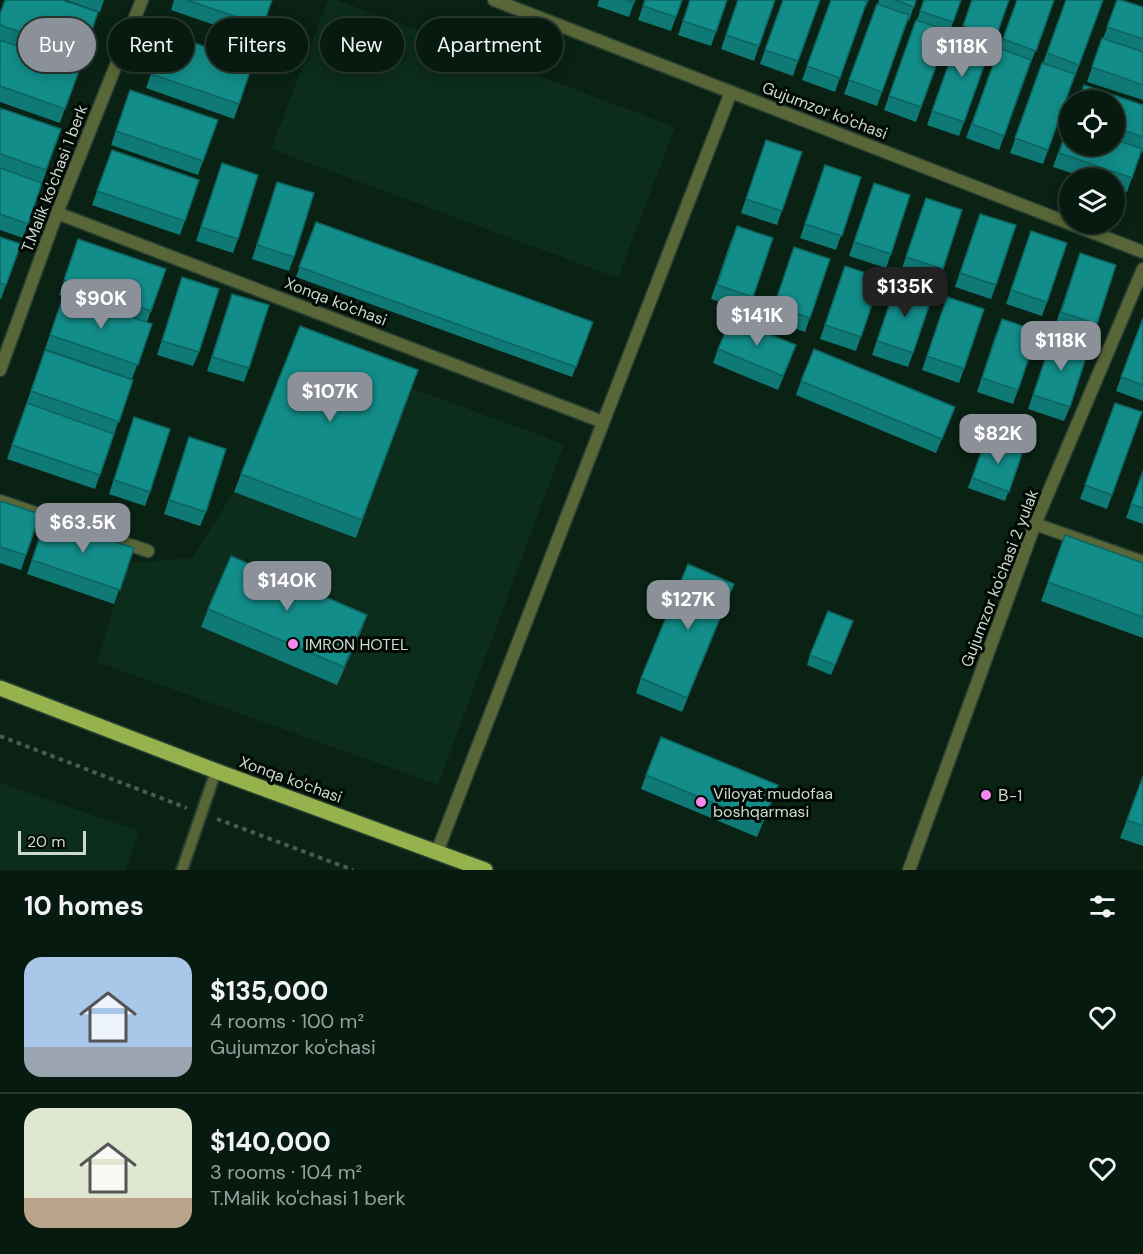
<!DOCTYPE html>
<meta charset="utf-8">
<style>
:root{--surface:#071a0f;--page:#15271d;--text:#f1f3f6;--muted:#98a19e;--line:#28382f;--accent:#8c9099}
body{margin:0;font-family:"DM Sans",sans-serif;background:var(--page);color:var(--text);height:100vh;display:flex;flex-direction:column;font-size:22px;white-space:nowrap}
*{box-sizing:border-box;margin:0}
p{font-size:20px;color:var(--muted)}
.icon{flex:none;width:33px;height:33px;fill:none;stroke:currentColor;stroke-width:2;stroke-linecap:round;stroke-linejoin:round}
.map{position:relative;height:870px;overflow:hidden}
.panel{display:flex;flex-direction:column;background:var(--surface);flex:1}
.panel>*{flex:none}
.hud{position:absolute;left:18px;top:18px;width:600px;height:54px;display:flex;gap:12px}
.tools{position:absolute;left:1059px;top:90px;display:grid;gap:12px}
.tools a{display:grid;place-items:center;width:66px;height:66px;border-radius:50%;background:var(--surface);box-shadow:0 3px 15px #0003,0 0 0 2px var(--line);font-size:30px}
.scale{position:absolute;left:18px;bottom:15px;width:68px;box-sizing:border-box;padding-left:6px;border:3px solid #cad8cf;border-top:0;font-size:16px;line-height:21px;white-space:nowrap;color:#cad8cf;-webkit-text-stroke:4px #020904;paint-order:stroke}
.price{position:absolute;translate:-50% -51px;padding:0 14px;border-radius:12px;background:var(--accent);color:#fff;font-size:20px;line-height:39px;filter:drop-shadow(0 2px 3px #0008)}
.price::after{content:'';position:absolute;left:50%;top:36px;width:18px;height:14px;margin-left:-9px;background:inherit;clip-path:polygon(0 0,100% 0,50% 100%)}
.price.active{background:#222;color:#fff}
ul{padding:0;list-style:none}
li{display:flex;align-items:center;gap:18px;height:150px;padding:0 24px}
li+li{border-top:2px solid var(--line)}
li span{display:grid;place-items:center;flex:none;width:168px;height:120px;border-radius:18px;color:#555}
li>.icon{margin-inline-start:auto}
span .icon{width:72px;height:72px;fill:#fffc;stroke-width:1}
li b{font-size:26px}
h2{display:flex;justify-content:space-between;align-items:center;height:72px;padding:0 24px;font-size:26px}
.chip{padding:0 21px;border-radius:27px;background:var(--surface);box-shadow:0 3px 15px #0003,0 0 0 2px var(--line);font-size:21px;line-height:54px}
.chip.active{background:var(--accent);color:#fff}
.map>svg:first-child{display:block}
</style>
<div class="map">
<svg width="1143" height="870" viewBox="0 0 1143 870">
<rect width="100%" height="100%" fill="#092214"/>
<path fill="#0c2c1c" d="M328,0H337L675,127L618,278L271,149Z
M293,345L564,444L438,785L97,662L127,563L192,558L234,492Z
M0,783L139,831L126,870H0Z"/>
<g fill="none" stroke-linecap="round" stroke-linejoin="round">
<g stroke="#283f32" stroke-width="14">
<path id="service" d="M182,870L216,771"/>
</g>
<g stroke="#283f32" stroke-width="15">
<path id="minor" d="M57,213L603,422
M0,370L57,213L142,0
M0,501L148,551
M1035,524L1143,562
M437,852L731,92
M909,870L1035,524L1143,269"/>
</g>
<g stroke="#283f32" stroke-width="15">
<path id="tertiary" d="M494,0L1143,252"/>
</g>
<g stroke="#283f32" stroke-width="18">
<path id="primary" d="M0,688L216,771L485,870"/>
</g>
<path stroke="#485d51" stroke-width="4" stroke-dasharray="4.5 4.5" stroke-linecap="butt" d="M0,736L187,808
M217,819L353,870"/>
<use href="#service" stroke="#586638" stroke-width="10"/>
<use href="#minor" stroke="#586638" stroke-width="12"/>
<use href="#tertiary" stroke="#586638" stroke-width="12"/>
<use href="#primary" stroke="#95b24c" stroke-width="15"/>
</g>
<path fill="#0f7976" d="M66,0H104L100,12Z
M174,0H272L258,40L171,10Z
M599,0H635L629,17L597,6Z
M645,0H682L671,31L638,20Z
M690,0H727L711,46L678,35Z
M738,0L759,46L754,61L721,49Z
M783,0L798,61L793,76L760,64Z
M831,0H869L866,6H865L835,92L802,80Z
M879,0H916L909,21L908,20L877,106L844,94L877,4H878Z
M924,0H961L948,36H947L916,122L884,110L916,20H917Z
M972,0H1009L991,51H990L959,136L927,125L959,35H960Z
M1017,0H1054L999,150L966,138Z
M1066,0H1103L1043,164L1010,153Z
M1117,0L1143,7V100L1087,82L1102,38L1103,39Z
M98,12L60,123L0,102V13Z
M165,33L253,63L234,119L146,88Z
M130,90L203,161L198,175L111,145Z
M1114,100L1143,105V151L1142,153L1141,152L1127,192L1114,188V178H1087L1053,167L1068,124L1114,146Z
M0,108L61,129L23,238L0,230Z
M112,150L199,180L180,235L92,205Z
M802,152L777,225L741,213L761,154Z
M222,163L238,239L233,253L196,241Z
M825,165L861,177L836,250L800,238Z
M277,182L294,257L289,271L252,259Z
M869,197L891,254L886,268L849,256Z
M921,212L943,269L938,283L901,271Z
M980,214L996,285L991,299L955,287Z
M316,222L593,322L572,377L296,277Z
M0,237L21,244L1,299H0Z
M773,238L748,311L711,299L731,240Z
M78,239L151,311L147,322L152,324L132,379L45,349L63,296L59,295Z
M1026,245L1047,302L1042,316L1006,304Z
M794,247L830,259L805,332L769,320Z
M1075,267L1097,324L1091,338L1055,326Z
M182,277L199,352L193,366L157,355Z
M881,278L856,351L820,339L840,280Z
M232,294L249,368L244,382L207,371Z
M892,296L913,353L908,367L872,355Z
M947,297L964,369L959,383L922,370Z
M1143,318V401L1116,391Z
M996,333L1018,390L1013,404L977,392Z
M1053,336L1070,407L1064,421L1028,409Z
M718,349L791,359L778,390L713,363Z
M45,350L133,380L95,489L7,459Z
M418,370L356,538L234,492L241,474Z
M801,381L955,407L936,453L796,395Z
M1115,403L1142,412L1107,509L1080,499Z
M134,417L150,492L145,506L109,494Z
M189,437L206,512L200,526L164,514Z
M986,438L1023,451L1005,501L968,488Z
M1143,470V524L1126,518Z
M0,501L40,514L21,570L0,563Z
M46,519L134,548L114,604L27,574Z
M1065,535L1143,563V638L1041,601Z
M734,584L682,712L636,693L641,678Z
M208,609L367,615L360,634L337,685L201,627Z
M849,631L831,675L807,665L810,655Z
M646,775L773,799L757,837L641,789Z
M1143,776V846L1120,838Z"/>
<path fill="#0d6360" d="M734,584L729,598L682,712L687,698Z
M367,615L360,634L337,685L344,667Z"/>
<path fill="#128d89" stroke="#0d6360" stroke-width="1.5" d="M5,0H62L98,12L84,54L0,25V14Z
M187,0H272L263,26Z
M625,0H635L634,3Z
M645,0H682L676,17L643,6Z
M690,0H727L716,32L683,21Z
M738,0H775L759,46L726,35Z
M783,0H820L798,61L765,50Z
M831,0H864L867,1L840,78L807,66Z
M895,0H916L914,7Z
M924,0H961L953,22L920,11Z
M972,0H1009L996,37L963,26Z
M1017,0H1054L1036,51L1003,39Z
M1066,0H1103L1079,65L1047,53Z
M1117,0H1121L1143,7V39L1107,27Z
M877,4L909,15L882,92L849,80Z
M916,20L949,31L921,107L889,96Z
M165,33L253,63L239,104L151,74Z
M959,35L991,46L964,122L932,111Z
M1102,38L1143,52V85L1092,67Z
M0,40L80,68L65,109L0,86Z
M999,48L1031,60L1004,136L972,124Z
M1042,63L1075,74L1048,150L1015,138Z
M1084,85L1143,105V137L1114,127V100H1079Z
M130,90L218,120L203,161L116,131Z
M0,108L61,129L46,170L0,154Z
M1068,124H1070V146H1114V139L1142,149L1132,178L1059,153Z
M766,140L802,152L782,211L746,199Z
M112,150L199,180L185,221L97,191Z
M222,163L258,175L238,239L201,227Z
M825,165L861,177L842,236L805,224Z
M0,168L42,183L28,224L0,214Z
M277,182L314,193L294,257L257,245Z
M874,183L910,195L891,254L854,242Z
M926,198L962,210L943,269L906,257Z
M980,214L1016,225L996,285L960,273Z
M316,222L593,322L576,367L299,267Z
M737,226L773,238L753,297L717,285Z
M1031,231L1067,243L1047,302L1011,290Z
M0,237L21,244L6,285L0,283Z
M78,239L166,269L151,311L64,280Z
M794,247L830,259L810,318L774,306Z
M1080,253L1116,265L1097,324L1061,312Z
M845,266L881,278L861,337L825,325Z
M182,277L219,289L199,352L162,341Z
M897,282L933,294L913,353L877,341Z
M64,294L152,324L138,365L50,335Z
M232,294L269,305L249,368L212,357Z
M947,297L984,309L964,369L927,356Z
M1143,318V385L1121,377Z
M731,319L796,345L783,376L718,349Z
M1002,319L1038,331L1018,390L982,378Z
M300,326L418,370L362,520L241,474Z
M1053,336L1089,348L1070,407L1033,395Z
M814,349L955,407L942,439L801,381Z
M45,350L133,380L119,422L31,391Z
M27,403L114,434L100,475L12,445Z
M1115,403L1142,412L1112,495L1085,485Z
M134,417L170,429L150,492L114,480Z
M189,437L226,449L206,512L169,500Z
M986,438L1023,451L1009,492L972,478Z
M1143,471V508L1131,504Z
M0,501L40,514L26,555L0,547Z
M46,519L134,548L120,590L32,560Z
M1065,535L1143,563V617L1048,582Z
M231,556L367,615L344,667L208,609Z
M688,564L734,584L687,698L641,678Z
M828,611L853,621L835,665L810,655Z
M661,737L778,785L762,823L646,775Z
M1143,776V826L1127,820Z"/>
<g fill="#f489f0" stroke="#020904" stroke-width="2">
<circle cx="293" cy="644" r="6"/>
<circle cx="986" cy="795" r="6"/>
<circle cx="701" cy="802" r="6"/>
</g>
<g text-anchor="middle" stroke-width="6" stroke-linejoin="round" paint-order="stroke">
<g font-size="16" fill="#cad8cf" stroke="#020904">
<text transform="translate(825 110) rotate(21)" y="6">Gujumzor ko'chasi</text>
<text transform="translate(54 178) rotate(-69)" y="6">T.Malik ko'chasi 1 berk</text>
<text transform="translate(336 301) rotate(21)" y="6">Xonqa ko'chasi</text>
<text transform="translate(999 578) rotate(-69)" y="6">Gujumzor ko'chasi 2 yulak</text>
<text transform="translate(291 779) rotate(20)" y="6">Xonqa ko'chasi</text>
</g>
<g font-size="16" fill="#cad8cf" stroke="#020904" text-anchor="start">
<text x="305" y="650">IMRON HOTEL</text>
<text x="713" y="799">Viloyat mudofaa<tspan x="713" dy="18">boshqarmasi</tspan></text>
<text x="998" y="801">В-1</text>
</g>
</g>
</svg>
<div class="tools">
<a><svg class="icon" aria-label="locate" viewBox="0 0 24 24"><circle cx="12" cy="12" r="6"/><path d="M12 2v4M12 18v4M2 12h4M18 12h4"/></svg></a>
<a><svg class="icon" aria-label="layers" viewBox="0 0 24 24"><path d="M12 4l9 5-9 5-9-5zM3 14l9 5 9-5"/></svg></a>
</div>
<div class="scale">20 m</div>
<b class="price" style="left:962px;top:78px">$118K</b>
<b class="price active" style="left:905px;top:318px">$135K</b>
<b class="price" style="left:101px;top:330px">$90K</b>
<b class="price" style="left:757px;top:347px">$141K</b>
<b class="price" style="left:1061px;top:372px">$118K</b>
<b class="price" style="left:330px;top:423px">$107K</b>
<b class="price" style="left:998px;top:465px">$82K</b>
<b class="price" style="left:83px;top:554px">$63.5K</b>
<b class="price" style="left:287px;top:612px">$140K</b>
<b class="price" style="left:688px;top:631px">$127K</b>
<div class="hud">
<a class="chip active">Buy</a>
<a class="chip">Rent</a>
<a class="chip">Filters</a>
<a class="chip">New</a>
<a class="chip">Apartment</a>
</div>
</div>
<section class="panel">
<h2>10 homes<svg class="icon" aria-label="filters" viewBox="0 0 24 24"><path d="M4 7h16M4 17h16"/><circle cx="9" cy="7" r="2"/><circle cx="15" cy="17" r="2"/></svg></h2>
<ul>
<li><span style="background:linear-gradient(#a9c7e8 75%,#9aa5b1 0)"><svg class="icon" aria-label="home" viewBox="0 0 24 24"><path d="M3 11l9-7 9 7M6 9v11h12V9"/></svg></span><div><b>$135,000</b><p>4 rooms · 100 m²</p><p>Gujumzor ko'chasi</p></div><svg class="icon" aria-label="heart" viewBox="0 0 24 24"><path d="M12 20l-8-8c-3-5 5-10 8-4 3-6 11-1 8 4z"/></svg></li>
<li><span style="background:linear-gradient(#dfe7d0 75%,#b9a48a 0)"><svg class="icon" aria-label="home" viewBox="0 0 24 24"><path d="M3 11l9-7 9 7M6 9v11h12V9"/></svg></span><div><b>$140,000</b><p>3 rooms · 104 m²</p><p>T.Malik ko'chasi 1 berk</p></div><svg class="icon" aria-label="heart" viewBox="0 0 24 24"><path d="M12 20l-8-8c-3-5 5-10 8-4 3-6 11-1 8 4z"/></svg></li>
</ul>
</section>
